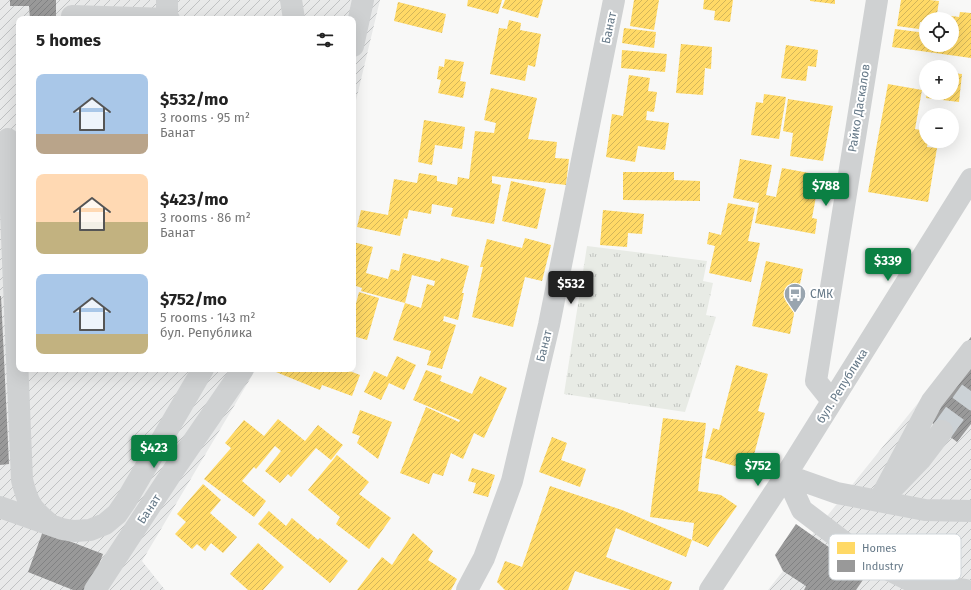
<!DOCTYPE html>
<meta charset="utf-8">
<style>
:root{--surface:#fff;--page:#f6f6f6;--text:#222;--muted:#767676;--accent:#0b8043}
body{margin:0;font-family:"Fira Sans",sans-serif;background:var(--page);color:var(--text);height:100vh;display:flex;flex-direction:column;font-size:15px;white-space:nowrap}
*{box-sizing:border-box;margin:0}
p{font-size:13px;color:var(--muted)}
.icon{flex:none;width:22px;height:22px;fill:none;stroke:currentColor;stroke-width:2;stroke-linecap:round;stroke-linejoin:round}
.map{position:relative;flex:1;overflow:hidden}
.details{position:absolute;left:16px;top:16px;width:340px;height:356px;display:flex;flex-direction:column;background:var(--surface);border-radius:8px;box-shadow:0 4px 16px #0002}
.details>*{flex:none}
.fabs{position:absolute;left:919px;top:12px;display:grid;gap:8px}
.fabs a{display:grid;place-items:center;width:40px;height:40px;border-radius:50%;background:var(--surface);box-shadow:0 4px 16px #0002;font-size:20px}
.price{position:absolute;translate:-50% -34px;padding:0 9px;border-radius:4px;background:var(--accent);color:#fff;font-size:13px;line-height:26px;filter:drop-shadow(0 1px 2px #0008)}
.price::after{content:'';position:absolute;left:50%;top:24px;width:12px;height:9px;margin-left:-6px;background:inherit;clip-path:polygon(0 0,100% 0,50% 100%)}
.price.selected{background:#222;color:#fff}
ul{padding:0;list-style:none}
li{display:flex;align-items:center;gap:12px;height:100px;padding:0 20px}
li span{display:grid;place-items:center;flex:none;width:112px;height:80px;border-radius:8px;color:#555}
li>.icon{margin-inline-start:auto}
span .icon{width:48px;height:48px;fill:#fffc;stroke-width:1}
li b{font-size:17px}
h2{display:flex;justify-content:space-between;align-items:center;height:48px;padding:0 20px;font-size:17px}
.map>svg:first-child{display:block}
</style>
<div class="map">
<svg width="971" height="590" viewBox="0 0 971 590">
<defs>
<pattern id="industrial-furrows" width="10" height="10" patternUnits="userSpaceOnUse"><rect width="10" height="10" fill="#e8e9e9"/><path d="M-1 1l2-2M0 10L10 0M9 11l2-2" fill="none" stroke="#c0c2c3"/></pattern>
<pattern id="grass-tufts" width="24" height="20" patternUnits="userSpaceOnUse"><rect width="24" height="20" fill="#e8ebe5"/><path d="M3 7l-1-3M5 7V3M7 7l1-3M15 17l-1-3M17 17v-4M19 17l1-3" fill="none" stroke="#c0c3bf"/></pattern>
<pattern id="homes-hatch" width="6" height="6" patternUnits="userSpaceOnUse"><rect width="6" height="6" fill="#ffd966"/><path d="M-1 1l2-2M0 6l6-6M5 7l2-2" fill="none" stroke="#d2b55a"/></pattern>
<pattern id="industry-hatch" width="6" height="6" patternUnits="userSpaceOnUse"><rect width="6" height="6" fill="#999"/><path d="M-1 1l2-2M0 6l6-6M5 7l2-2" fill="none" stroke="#818283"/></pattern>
</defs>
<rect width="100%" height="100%" fill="#f8f8f7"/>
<path fill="url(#industrial-furrows)" d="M0,0H380L353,113V19H19V369H256L142,561L165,590H0Z
M971,337V590H768L783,571Z"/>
<path fill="url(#grass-tufts)" d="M587,246L707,261L703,281L713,283L706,315L716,317L685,412L564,394Z"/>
<path fill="url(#homes-hatch)" d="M468,0H502L498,14L467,6Z
M505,0H543L538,18L502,8Z
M634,0H659L654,30L630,26Z
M704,0H733L730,22L714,20L715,11L703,9Z
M810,0H835V4L810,1Z
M901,0H930L939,1L937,14L959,17L960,12L971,13V58L892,47L895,29L926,33V45H952V19H926V23L920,22L919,29L897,26Z
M398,2L446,14L442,33L394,21Z
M509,20L521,23L520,30L541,34L535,67L528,65L525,81L490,74L499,28L507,29Z
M624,28L656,32L654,48L622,43Z
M681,44L712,47L711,69L705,68L703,95L676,93Z
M786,45L818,50L816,67L808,66L806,81L781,78Z
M622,50L667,54L665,72L621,68Z
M445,59L464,62L460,81L466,82L463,98L438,93L441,80L437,79L439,66L444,67Z
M952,73L962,74L959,102L926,98L927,93H952Z
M629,75L650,78L648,91L657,92L654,112L647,111L646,120L669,123L665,150L638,146L635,162L606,157L612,114L623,116Z
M888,84L922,90L915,129L926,131V141H928L927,147L937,148L928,202L868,192Z
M491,88L537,98L528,139L557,142L555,158L569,159L566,185L492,176V183L501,185L494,224L451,216L453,208L432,204L431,214L409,210L407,219L404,218L400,236L357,227L361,210L388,215L394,179L417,183L419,173L437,176V181L457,185L458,177L469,179L475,131L494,133L496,123L484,120Z
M764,94L786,97L779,139L751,135L756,102L763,103Z
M788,99L833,106L823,161L790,156L793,133L783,131Z
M424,120L465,127L462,149L435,145L432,165L418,162Z
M740,159L772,165L766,195L776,197L782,168L820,175L812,218L817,219L815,234L755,223L759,203L733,198Z
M623,172H674V180L700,181V201L623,200Z
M511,181L546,189L537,229L502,221Z
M728,203L755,208L748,241L760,243L751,282L709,273L715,246L707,244L709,232L721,235Z
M603,210L644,214L642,234L628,233L627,247L600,245Z
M525,238L551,245L542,281L525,277L513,327L472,317L483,267H480L487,239L522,248Z
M353,242L373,247L366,273L388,279L391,269L399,271L403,253L440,262L441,258L469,266L462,293H464L458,320L444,316L443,321L456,325L442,369L427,365L431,351L393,340L405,303L421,308L427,284L434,286L435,281L412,275L405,303L361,291L362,288L353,285Z
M766,261L803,269L790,334L752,326Z
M359,292L379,298L367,340L353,336V315Z
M397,356L416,365L404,390L389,383L381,400L364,392L374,371L387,377Z
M736,365L768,374L758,411L765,413L750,470L705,458L713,428L719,430Z
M277,369H347V370L360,375L352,396L322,385L320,390L276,372Z
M426,370L442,376L440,381L472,394L480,376L507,388L484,438L474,433L463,459L451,453L443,476L433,473L429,484L400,473L426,407L459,422L460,420L413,400Z
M360,410L392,422L378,459L357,443L360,436L352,433Z
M663,418L706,423L698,491L721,495L737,506L708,547L692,540L694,523L650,517Z
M278,419L305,441L318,425L343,445L331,460L316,448L291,477L288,474L280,483L265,471L281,451L275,446L256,469L254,467L242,481L266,501L254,517L204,479L231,448L225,443L244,420L264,436Z
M552,437L567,443L561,460L586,469L580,487L539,472Z
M337,455L369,482L359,494L391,518L369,549L336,524L340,517L308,490Z
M472,468L495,475L488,497L473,493L476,483L468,481Z
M203,484L221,500L210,513L237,537L223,553L211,543L205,551L197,544L192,549L175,534L186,522L177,514Z
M550,486L622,510L692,540L686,557L616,528L606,557L672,582L669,590H631L575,571L568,590H505L497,582L505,561L522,567Z
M269,511L286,526L292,518L318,540L320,538L348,561L330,583L258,524Z
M413,533L433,551L428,560L457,579L451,590H357L382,557L392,565Z
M258,543L284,567L263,590H248L230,574Z"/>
<path fill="url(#industry-hatch)" d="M10,0H56V19H30L29,6H10Z
M0,296H1L9,464L0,465Z
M971,337V424L957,442L915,410Z
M796,524L867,574L856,590H804L806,586L783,571L775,555Z
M43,531L103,554L89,590H73L28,572Z"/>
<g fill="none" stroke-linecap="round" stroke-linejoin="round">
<path stroke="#ccd2d6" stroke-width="22" stroke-dasharray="22 11" stroke-linecap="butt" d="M942,431L971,391"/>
<path stroke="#cfd1d2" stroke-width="22" d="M167,0V19
M291,0L294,19
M72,16L169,19
M353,46L363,0
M8,139L22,480C28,504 31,509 51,525
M832,401L816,381L877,0
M786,475L837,493L925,510L971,511
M786,475L802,510L865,558L915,583L926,590
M896,485L920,460L942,431
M879,501L932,401L971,351
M0,507L62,529L74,531L90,530L105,524L117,514L126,501L203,369
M915,583L965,590
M95,590L175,468L243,369
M467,590L484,558L512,481L549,325L614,0
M710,590L786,475L971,179"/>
</g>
<defs>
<g id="bus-pin" transform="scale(1.15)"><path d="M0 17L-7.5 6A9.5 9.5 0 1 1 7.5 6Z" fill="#99a5af" stroke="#fff"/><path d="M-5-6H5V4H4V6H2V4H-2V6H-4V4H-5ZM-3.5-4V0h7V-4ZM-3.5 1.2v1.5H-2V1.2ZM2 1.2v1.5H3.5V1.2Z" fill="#fff"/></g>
</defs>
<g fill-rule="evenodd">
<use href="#bus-pin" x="795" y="294"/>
</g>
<g text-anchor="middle" stroke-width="4" stroke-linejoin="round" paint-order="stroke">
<g font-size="12" fill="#667988" stroke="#fff">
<text transform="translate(609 28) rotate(-78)" y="4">Банат</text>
<text transform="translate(859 108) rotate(-81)" y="4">Райко Даскалов</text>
<text transform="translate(544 346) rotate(-76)" y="4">Банат</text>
<text transform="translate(842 386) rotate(-58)" y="4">бул. Република</text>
<text transform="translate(149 509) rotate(-57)" y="4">Банат</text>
</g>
<g font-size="12" fill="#667988" stroke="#fff" text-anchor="start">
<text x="810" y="298">СМК</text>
</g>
</g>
<rect x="829" y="534" width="132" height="46" rx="6" fill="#fff" stroke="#d1d7db" stroke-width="1"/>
<rect x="837" y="542" width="18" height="12" fill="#ffd966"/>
<rect x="837" y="560" width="18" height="12" fill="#999"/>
<g font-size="11" fill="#667988">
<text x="862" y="552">Homes</text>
<text x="862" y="570">Industry</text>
</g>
</svg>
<div class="fabs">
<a><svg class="icon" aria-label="locate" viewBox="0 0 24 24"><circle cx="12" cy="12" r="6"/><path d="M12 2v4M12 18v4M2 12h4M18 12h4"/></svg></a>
<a>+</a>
<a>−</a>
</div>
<b class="price" style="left:826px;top:207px">$788</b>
<b class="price" style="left:888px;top:282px">$339</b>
<b class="price selected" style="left:571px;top:305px">$532</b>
<b class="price" style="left:154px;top:469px">$423</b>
<b class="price" style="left:758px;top:487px">$752</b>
<section class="details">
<h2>5 homes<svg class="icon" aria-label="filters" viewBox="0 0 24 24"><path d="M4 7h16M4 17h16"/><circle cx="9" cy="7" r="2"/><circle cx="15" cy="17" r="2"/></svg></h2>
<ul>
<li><span style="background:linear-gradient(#a9c7e8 75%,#b9a48a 0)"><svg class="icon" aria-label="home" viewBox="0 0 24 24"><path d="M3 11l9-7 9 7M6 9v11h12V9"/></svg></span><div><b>$532/mo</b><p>3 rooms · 95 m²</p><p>Банат</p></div></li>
<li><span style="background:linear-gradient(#ffd9b3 60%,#c2b280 0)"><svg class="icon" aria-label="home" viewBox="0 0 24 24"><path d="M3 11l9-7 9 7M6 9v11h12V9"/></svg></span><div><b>$423/mo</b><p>3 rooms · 86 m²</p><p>Банат</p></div></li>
<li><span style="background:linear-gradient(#a9c7e8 75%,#c2b280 0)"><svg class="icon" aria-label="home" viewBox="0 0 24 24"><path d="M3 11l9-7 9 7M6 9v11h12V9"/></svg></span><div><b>$752/mo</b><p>5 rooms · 143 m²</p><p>бул. Република</p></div></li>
</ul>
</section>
</div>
